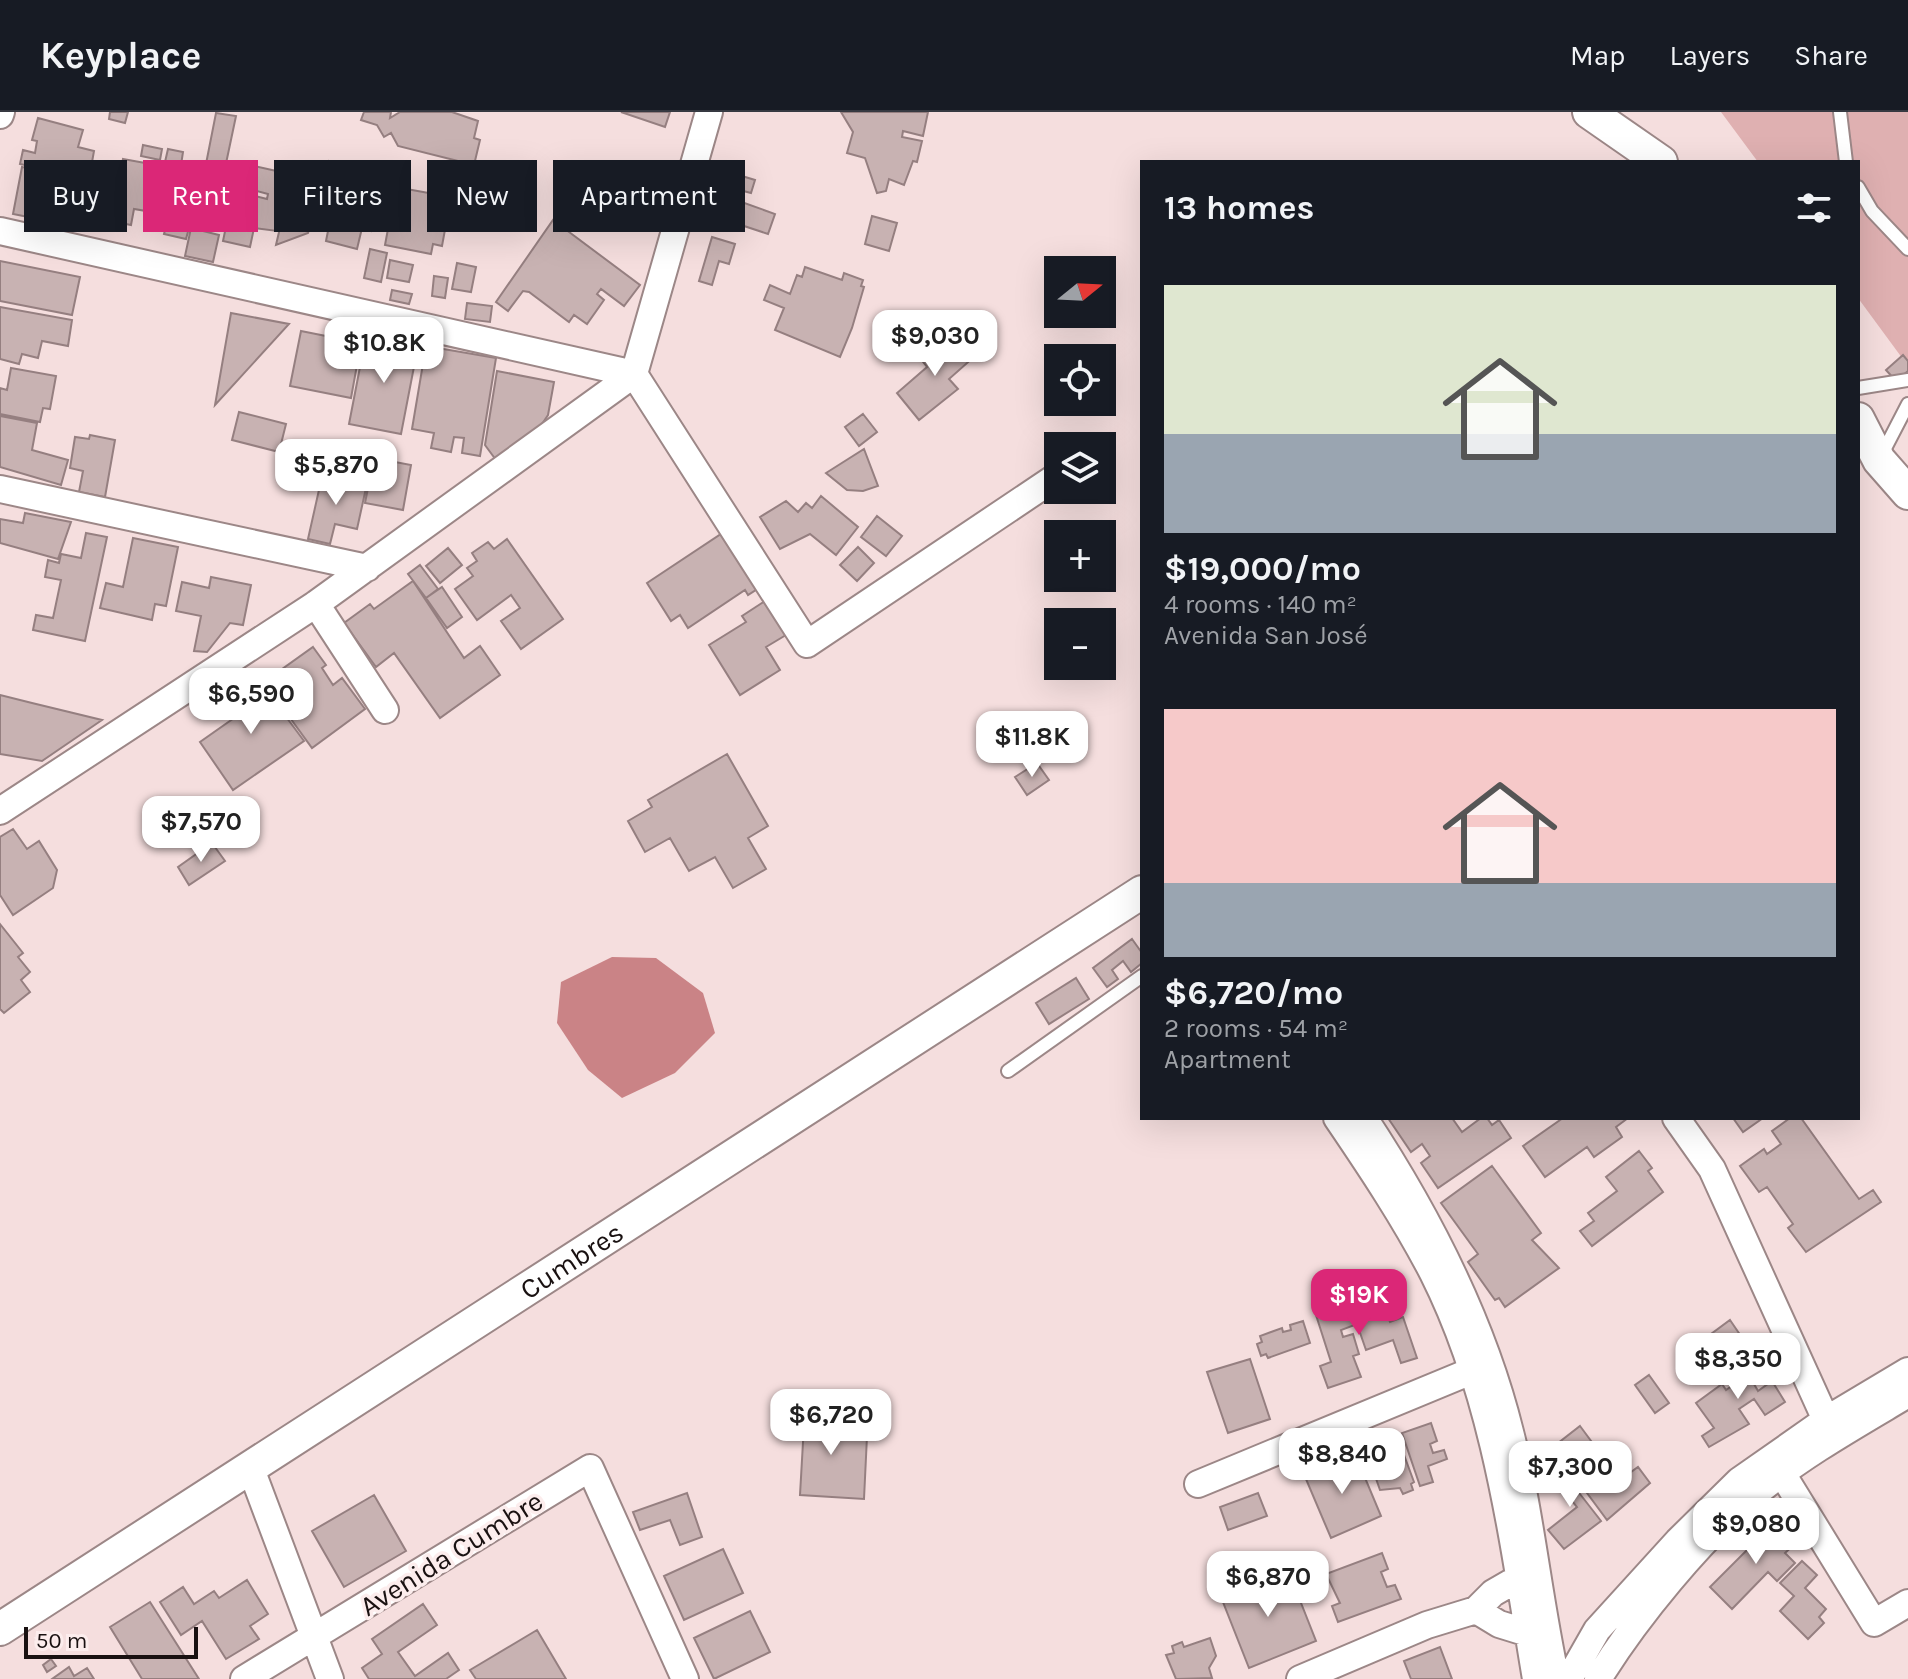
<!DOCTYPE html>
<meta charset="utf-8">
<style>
:root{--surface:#171b24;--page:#242831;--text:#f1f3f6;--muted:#9ea1a6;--line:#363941;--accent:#db2777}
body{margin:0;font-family:Karla,sans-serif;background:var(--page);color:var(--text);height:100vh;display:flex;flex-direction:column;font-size:30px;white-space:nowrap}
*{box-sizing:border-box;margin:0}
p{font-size:26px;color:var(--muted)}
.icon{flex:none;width:44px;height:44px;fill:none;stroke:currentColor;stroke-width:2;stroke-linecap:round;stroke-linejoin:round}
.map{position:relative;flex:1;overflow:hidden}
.panel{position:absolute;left:1140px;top:48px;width:720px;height:960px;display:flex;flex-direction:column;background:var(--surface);border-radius:0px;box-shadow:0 8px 32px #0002}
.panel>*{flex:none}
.banner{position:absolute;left:24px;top:48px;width:760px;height:72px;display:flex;gap:16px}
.needle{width:52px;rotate:72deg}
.controls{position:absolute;left:1044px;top:144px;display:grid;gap:16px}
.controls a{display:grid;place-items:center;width:72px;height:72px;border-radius:0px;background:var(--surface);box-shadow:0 8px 32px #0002;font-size:40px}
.scale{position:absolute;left:24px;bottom:20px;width:174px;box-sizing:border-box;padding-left:8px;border:4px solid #191111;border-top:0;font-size:22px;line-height:28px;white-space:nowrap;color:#191111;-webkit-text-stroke:6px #fceded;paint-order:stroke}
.price{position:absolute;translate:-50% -68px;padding:0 18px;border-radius:16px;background:#fff;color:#222;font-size:26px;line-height:52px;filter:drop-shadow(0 2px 4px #0008)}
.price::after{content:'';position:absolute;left:50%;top:48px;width:24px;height:18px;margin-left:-12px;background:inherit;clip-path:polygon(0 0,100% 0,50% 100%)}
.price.on{background:var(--accent);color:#fff}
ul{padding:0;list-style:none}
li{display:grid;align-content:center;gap:16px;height:424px;padding:0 24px}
li span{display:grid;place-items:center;height:248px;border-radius:0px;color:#555}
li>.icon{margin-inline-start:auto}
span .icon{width:144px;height:144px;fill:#fffc;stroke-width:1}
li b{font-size:34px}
h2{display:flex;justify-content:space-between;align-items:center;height:96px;padding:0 24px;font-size:34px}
.chip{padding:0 28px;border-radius:0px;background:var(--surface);box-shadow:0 8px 32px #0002;font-size:28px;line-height:72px}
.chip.on{background:var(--accent);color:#fff}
header{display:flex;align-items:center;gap:48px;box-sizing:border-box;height:112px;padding:0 40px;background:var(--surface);border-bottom:2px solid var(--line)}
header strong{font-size:38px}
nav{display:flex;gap:44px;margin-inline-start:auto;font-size:28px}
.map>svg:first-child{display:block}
</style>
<header>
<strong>Keyplace</strong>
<nav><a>Map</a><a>Layers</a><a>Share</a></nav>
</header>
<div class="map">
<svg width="1908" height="1567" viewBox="0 0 1908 1567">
<rect width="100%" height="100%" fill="#f5dede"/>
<path fill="#dfb0b1" d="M1721,0H1908V254L1858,186V50H1758Z"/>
<path fill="#ca8386" d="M612,845L656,846L703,881L715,921L675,961L622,986L588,958L557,911L561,870Z"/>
<path fill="#c8b2b2" stroke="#957f80" stroke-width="2" d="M110,0H128L125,11L109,7Z
M364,0H391L390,6L400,0H452L478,9L474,26L480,28L474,53L398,34L391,21L384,25L377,13L361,8Z
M621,0H670L665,15Z
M841,0H928L923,24L903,19L902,25L922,29L917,50L913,49L904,73L889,67L886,79L877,81L865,46L847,41L853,20Z
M216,1L236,4L224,61L205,57Z
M38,6L83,18L78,35L94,39L89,67L20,52L23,38L35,41L37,29L32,28Z
M143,33L162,37L160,48L141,44Z
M168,37L183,40L181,53L165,50Z
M123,47L162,54L152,100L134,97L131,113L111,109Z
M328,49L337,84L368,91L365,102L375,105L371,119L362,116L357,137L326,129L328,119L310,115L308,121L276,133L290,73L297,71L294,60Z
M439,50L473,56L467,82L435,69Z
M254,54L290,62L277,119L254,116L250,135L223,129L227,110L221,108L219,117L195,111L205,66L230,71L228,77L267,87L268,82L249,77Z
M22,55L71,65L67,82L85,86L79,115L13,102Z
M166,55L203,64L186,127L164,122L168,107L154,103Z
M732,61L755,68L751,81L728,75Z
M401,76L451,85L442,134L433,132L431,142L385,133L388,117L378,116L384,82L400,85Z
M736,88L775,102L768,122L729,109Z
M872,104L897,111L889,139L865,132Z
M553,108L640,173L624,194L601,177L597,182L604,188L587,212L574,203L569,210L529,180L523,179L508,199L496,190Z
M191,116L219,123L213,150L185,144Z
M712,125L735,132L729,152L719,149L712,173L699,169Z
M370,137L387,141L381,170L364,166Z
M390,148L413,153L409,170L387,166Z
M0,149L80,165L72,203L0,189Z
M457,151L476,155L471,180L452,177Z
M805,155L842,168L844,161L863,168L861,174L864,175L852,216L840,245L775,218L784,196L764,188L770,173L790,182L797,163L802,165Z
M434,164L448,166L445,186L432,184Z
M392,178L412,182L409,192L390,188Z
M467,191L492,194L490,210L465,207Z
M0,195L72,208L68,234L42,229L38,246L22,242L19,252L0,247Z
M231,201L289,212L215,293Z
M301,219L361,231L351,286L290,274Z
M366,224L418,234L401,322L349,312Z
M960,226L975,244L949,267L958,277L919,308L897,281L927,255L920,246L937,231L944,240Z
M426,234L496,246L480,344L462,341L464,326L454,325L451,340L431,336L434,321L412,317Z
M1903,243L1908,249V259L1896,269L1886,258Z
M11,256L56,264L50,297L43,296L40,310L0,302V276L7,278Z
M497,259L554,270L548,303L534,324L496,348L485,333Z
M239,300L286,312L279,340L232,328Z
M863,302L877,320L859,334L845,315Z
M0,304L37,311L32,338L68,348L61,373L0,355Z
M90,323L115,328L105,385L79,380L83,359L70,356L75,325L89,327Z
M864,337L878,374L863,379L847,378L826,361Z
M374,346L411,353L403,398L365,391Z
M323,360L345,365L344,371L366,376L357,417L335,412L330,432L308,427Z
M821,384L858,415L836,443L810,422L780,437L760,405L786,389L798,400L806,391L812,396Z
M25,401L71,410L58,447L0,431V407L23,411Z
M877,404L902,424L886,444L861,425Z
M727,418L762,474L748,483L745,478L688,516L680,503L671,509L647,471Z
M86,421L107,425L85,529L33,518L36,503L53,506L61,468L45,465L48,448L59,451L61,442L81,446Z
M133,426L178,435L166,494L155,492L152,508L100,496L106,471L123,475Z
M507,427L563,507L521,537L501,509L520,496L511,483L477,508L455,477L473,464L467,456L477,449L472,441L488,430L494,437Z
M858,435L874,451L857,469L840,453Z
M448,436L462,453L440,471L426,454Z
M420,453L438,477L426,486L408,462Z
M211,465L251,473L243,513L230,511L207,540L194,539L201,504L176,499L182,470L209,476Z
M413,469L464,546L480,534L500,563L440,606L394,541L376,555L344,511L370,492L374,497Z
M442,475L462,505L447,516L426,486Z
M765,489L786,523L766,535L780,558L740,583L709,533L746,510L742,504Z
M313,535L326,553L322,556L333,573L342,566L365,597L312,636L264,570Z
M255,563L304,629L233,678L200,630L244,599L230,579Z
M0,583L32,591L102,608L42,649L0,642Z
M727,642L768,714L748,726L766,757L733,776L715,745L689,759L670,726L645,740L628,709L652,695L648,688Z
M1037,651L1049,668L1027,683L1015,665Z
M13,717L27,737L39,729L57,758L53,776L13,803L0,783V725Z
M212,731L225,749L189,773L178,755Z
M0,812L23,841L18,845L30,860L21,868L30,880L4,901L0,897Z
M1132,827L1142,841V851L1131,860L1123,849L1112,858L1118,867L1107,875L1093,856Z
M1076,866L1089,887L1049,912L1036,891Z
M1388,1006H1452L1462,1020L1481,1006H1487L1492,1013L1499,1008L1511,1026L1438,1076L1421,1051L1430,1044L1422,1032L1411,1040Z
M1563,1006H1628L1616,1015L1622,1025L1594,1045L1587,1035L1545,1065L1523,1034Z
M1733,1006H1763L1743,1020Z
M1790,1006H1801L1859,1087L1873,1078L1881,1090L1806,1140L1788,1116L1793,1112L1767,1075L1759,1080L1740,1054L1764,1037L1767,1042L1781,1032L1772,1019Z
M1639,1039L1652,1056L1648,1059L1663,1080L1592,1134L1580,1119L1594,1109L1588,1101L1617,1079L1606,1065Z
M1492,1054L1541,1121L1532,1128L1559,1156L1505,1195L1499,1186L1495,1188L1468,1150L1478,1142L1441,1091Z
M1359,1185L1363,1197L1383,1190L1390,1210L1403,1205L1417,1246L1401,1251L1393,1228L1366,1238L1357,1212L1341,1218L1343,1225L1353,1222L1359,1242L1353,1244L1361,1265L1328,1276L1320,1254L1331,1250L1315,1200Z
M1730,1208L1747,1233L1727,1246L1711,1222Z
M1303,1209L1310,1231L1268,1246L1266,1242L1261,1244L1257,1232L1262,1230L1260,1224L1282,1216L1283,1220L1291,1218L1290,1213Z
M1756,1244L1768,1262L1754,1272L1758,1279L1772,1269L1785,1290L1765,1303L1754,1287L1739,1297L1749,1312L1709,1335L1702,1324L1714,1316L1696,1291L1722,1272L1726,1278L1733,1273L1727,1264Z
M1250,1247L1270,1307L1228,1321L1207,1260Z
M1649,1263L1669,1291L1655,1301L1635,1273Z
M805,1295L840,1297L839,1323L867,1324L864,1387L800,1383Z
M1431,1311L1437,1329L1430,1332L1433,1341L1444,1338L1447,1347L1428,1354L1433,1370L1420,1374L1402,1321Z
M1580,1314L1620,1368L1638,1355L1650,1371L1607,1408L1553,1335Z
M1397,1324L1414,1370L1411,1372L1413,1378L1403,1382L1400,1376L1380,1378L1374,1361L1383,1358L1378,1346L1371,1349L1365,1334Z
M1548,1341L1601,1409L1564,1437L1548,1418L1577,1395L1539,1348Z
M1337,1346L1342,1356L1358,1349L1381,1404L1331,1426L1303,1360Z
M687,1381L702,1425L680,1433L670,1408L640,1418L633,1400Z
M1258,1381L1267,1404L1228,1418L1220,1395Z
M374,1383L406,1439L344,1475L312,1419Z
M1775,1410L1796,1431L1785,1441L1795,1451L1777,1469L1768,1460L1732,1497L1710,1475Z
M723,1437L743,1481L684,1508L664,1464Z
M1382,1441L1388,1457L1381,1460L1387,1475L1395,1473L1401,1487L1338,1510L1332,1494L1340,1491L1326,1462Z
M1802,1449L1817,1463L1805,1476L1826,1497L1819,1505L1824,1511L1808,1527L1780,1499L1794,1484L1780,1471Z
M1288,1458L1316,1529L1249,1556L1221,1485Z
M247,1468L268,1502L250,1514L259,1527L226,1547L202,1509L181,1523L160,1490L183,1475L194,1492L214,1479L219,1486Z
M150,1490L199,1567H142L110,1515Z
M423,1492L437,1513L398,1540L415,1564L448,1541L459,1558L446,1567H369L362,1556L382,1542L372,1527Z
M750,1499L770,1540L714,1567L694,1526Z
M537,1518L566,1567H476L470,1558Z
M1210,1526L1216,1544L1209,1556L1212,1566L1176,1567L1166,1543L1174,1541L1172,1534L1182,1530L1184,1535Z
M1440,1535L1452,1567H1411L1404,1549Z
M51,1547L56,1554L47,1560L43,1553Z
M69,1555L74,1564L87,1556L94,1567H52Z"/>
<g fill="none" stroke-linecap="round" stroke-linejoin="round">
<g stroke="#9c8787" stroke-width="16">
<path id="service" d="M1840,0L1846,50
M1858,75L1872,99L1908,137
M1858,276L1908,268
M1880,346L1908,292
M1008,959L1142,864"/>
</g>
<g stroke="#9c8787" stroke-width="30">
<path id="minor" d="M0,3L1,0
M0,119L634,262L807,532L1053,367
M0,377L367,456
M316,492L385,598
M0,699L316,492L634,262L709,0
M1337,1006C1371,1056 1405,1107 1433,1161C1496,1286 1513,1430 1536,1567
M1364,1006C1428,1103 1482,1207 1510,1320C1531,1401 1538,1485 1556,1567
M1676,1006L1712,1057L1826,1308
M1775,1350L1874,1511L1908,1491
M251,1357L330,1567
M1198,1372L1486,1253
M1476,1498L1499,1512L1528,1521
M244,1567L590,1356L685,1567
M1300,1567L1427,1513L1476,1498L1493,1481L1519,1466
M1569,1567L1597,1518L1678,1429L1739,1369L1826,1308L1908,1259
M1598,1567C1635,1507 1700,1427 1755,1382C1802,1343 1856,1313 1908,1282"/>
</g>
<g stroke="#9c8787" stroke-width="36">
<g id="tertiary">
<path d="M1589,0L1661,50"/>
<path d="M1858,307L1879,348L1908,381"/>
<path id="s1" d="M0,1517L1142,780"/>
</g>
</g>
<use href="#service" stroke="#fff" stroke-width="12"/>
<use href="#minor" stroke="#fff" stroke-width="26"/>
<use href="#tertiary" stroke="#fff" stroke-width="32"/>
</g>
<g text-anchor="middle" stroke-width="7" stroke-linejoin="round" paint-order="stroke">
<g font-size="28" fill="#191111" stroke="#fceded">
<text dy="10" stroke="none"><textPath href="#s1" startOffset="680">Cumbres</textPath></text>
<text transform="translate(451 1441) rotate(-32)" y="10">Avenida Cumbre</text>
</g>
</g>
</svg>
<div class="controls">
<a><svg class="needle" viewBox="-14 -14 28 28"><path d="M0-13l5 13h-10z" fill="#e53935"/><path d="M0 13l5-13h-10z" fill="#9ea1a6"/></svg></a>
<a><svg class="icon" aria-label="locate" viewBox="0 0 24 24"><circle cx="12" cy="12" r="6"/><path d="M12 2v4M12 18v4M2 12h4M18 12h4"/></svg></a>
<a><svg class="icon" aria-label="layers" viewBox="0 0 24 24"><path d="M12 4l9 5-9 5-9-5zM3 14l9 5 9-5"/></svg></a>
<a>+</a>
<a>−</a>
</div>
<div class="scale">50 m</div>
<b class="price" style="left:935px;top:266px">$9,030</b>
<b class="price" style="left:384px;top:273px">$10.8K</b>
<b class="price" style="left:336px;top:395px">$5,870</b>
<b class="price" style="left:251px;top:624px">$6,590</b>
<b class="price" style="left:1032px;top:667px">$11.8K</b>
<b class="price" style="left:201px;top:752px">$7,570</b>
<b class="price on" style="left:1359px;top:1225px">$19K</b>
<b class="price" style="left:1738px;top:1289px">$8,350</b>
<b class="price" style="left:831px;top:1345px">$6,720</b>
<b class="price" style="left:1342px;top:1384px">$8,840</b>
<b class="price" style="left:1570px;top:1397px">$7,300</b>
<b class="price" style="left:1756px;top:1454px">$9,080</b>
<b class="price" style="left:1268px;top:1507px">$6,870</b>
<div class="banner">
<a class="chip">Buy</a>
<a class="chip on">Rent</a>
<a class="chip">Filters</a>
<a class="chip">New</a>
<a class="chip">Apartment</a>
</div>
<section class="panel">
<h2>13 homes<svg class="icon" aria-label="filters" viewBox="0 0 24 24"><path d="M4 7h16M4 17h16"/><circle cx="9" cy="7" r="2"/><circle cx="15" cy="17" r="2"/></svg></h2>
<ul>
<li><span style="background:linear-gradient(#dfe7d0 60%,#9aa5b1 0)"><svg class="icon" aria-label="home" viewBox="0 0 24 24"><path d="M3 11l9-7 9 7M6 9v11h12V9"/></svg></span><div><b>$19,000/mo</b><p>4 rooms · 140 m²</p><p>Avenida San José</p></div></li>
<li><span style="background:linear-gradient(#f6c9c9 70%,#9aa5b1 0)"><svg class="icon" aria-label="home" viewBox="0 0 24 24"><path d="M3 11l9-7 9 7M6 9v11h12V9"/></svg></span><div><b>$6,720/mo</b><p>2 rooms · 54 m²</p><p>Apartment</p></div></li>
</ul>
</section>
</div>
